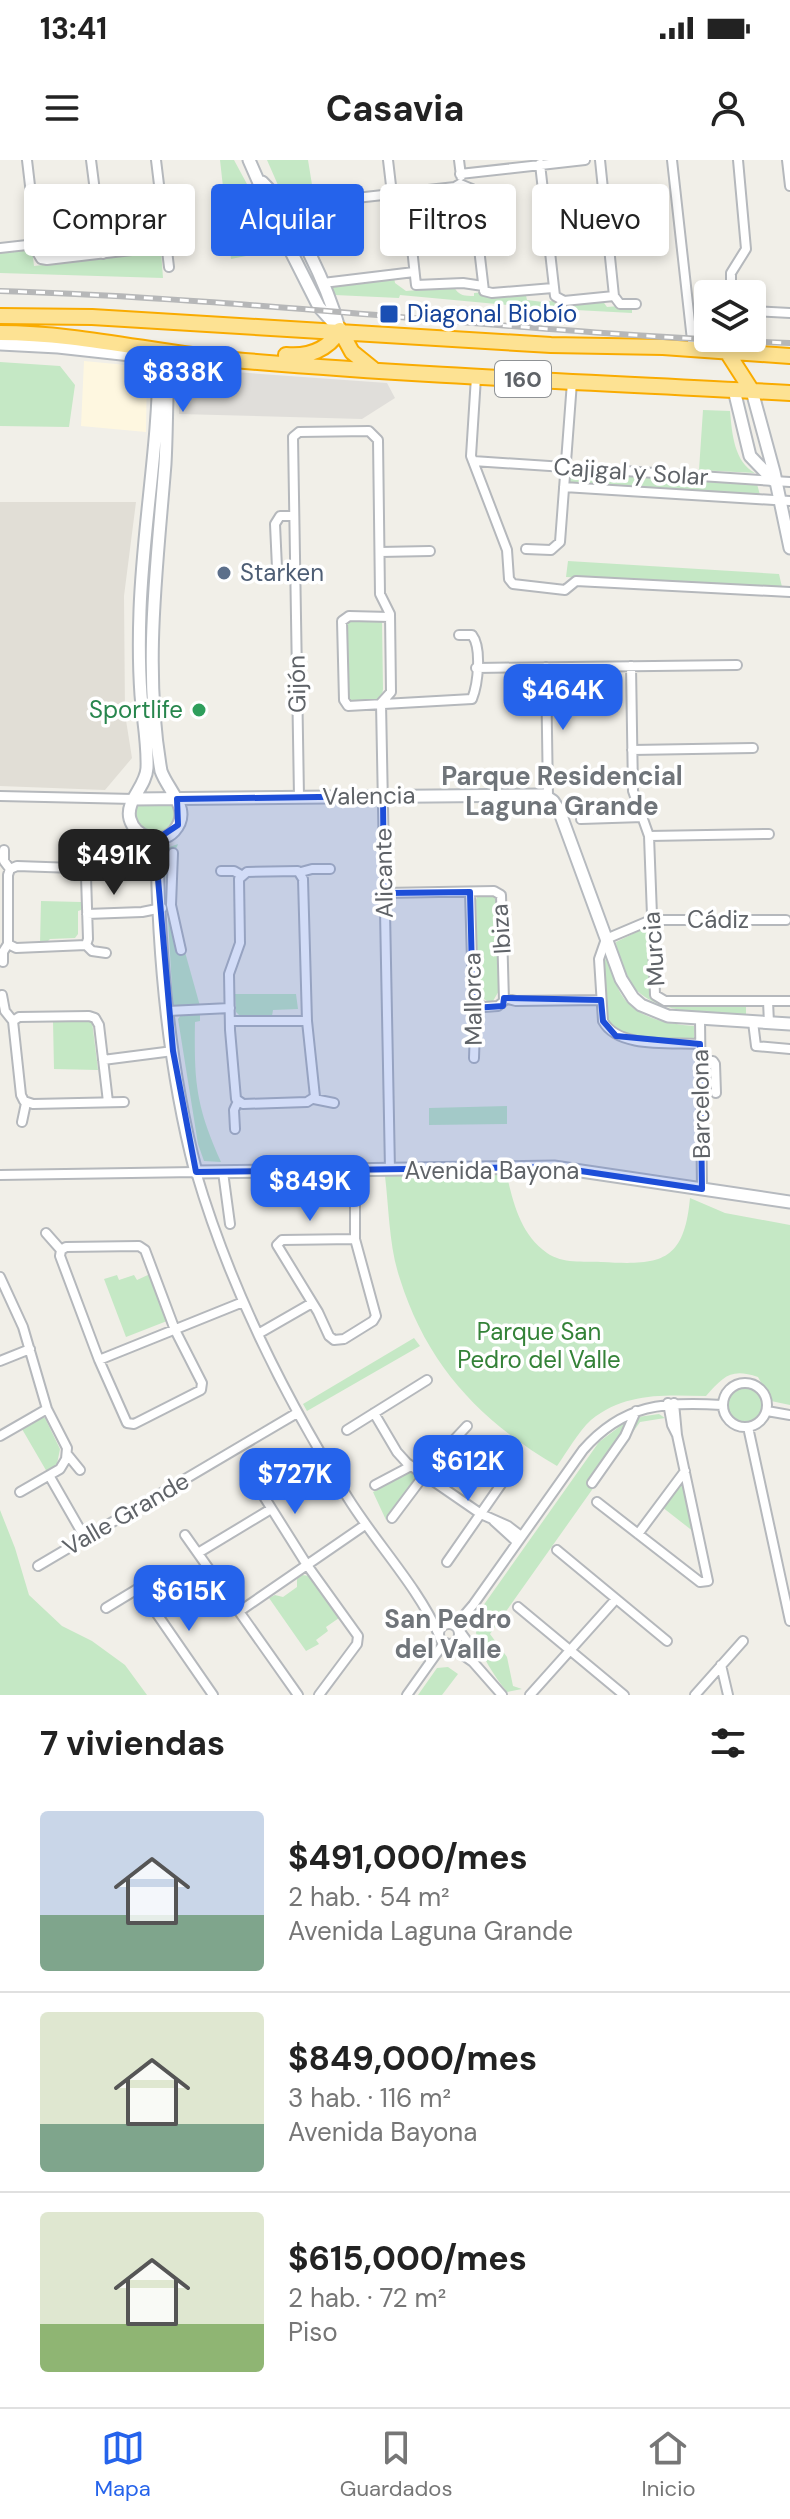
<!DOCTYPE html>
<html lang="es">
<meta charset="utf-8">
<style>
:root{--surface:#fff;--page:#f6f6f6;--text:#222;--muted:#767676;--line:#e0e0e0;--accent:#2563eb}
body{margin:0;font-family:"DM Sans",sans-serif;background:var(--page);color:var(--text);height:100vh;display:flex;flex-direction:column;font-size:30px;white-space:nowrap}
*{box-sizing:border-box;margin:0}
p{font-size:26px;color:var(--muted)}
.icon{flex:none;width:44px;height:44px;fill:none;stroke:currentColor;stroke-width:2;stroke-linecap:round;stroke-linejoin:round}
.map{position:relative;height:1535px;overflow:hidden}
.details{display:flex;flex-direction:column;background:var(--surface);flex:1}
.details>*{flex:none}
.banner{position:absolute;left:24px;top:24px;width:742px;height:72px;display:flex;gap:16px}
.fabs{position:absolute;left:694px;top:120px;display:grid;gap:16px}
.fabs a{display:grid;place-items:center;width:72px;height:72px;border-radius:8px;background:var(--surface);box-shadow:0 4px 12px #0003;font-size:40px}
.price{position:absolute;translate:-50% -68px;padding:0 18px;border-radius:16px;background:var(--accent);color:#fff;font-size:26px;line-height:52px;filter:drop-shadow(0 2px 4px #0008)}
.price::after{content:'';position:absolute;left:50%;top:48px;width:24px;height:18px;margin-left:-12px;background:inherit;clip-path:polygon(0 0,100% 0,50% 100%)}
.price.current{background:#222;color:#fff}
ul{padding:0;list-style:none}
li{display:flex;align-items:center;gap:24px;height:200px;padding:0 40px}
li+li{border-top:2px solid var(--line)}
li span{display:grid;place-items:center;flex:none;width:224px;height:160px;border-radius:8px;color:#555}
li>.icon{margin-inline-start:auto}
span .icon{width:96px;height:96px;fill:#fffc;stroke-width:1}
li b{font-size:34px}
h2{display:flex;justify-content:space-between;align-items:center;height:96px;padding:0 40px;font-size:34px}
.chip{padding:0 28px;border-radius:8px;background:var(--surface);box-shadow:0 4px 12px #0003;font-size:28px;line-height:72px}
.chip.current{background:var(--accent);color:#fff}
.status{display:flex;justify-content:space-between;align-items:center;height:56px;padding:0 40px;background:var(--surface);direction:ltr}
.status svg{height:22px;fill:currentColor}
header{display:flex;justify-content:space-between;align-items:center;height:104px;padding:0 40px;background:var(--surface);font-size:36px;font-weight:700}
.dock{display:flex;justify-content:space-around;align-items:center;height:112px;border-top:2px solid var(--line);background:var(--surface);font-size:22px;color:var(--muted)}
.dock a{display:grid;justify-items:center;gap:4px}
.dock .current{color:var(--accent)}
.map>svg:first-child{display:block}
</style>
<div class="status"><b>13:41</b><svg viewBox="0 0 49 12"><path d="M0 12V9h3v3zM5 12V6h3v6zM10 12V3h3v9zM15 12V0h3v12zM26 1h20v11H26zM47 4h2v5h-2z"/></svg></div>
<header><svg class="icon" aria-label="menu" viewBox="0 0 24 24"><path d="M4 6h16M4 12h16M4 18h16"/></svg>Casavia<svg class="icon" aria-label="person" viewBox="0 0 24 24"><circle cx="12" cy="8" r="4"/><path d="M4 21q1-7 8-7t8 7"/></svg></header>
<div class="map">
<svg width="790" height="1535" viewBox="0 0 790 1535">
<rect width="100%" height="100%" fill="#f1efe8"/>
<path fill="#fef7e0" d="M84,201L147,207L146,272L81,266Z"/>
<path fill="#e0deda" d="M179,208L387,223L395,238L362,259L179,254Z"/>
<path fill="#e1ded6" d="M0,342H136L124,436L125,554L132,598L105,630L0,626Z"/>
<path fill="#c5e8c5" d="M220,0H234L282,89L231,99Z
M267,0H308L314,37L285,41Z
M350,45L354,93L319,96L302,61L325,57Z
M32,89L34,106L161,91L163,118L0,113V92Z
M394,117L395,123L406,131L454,127C459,136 465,136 474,136V133L518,129L525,131L527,140L543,142L599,136L607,147L632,145V153L538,148L400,135L399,138L335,135L331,124Z
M0,202L60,206L75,225L69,267L0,266Z
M703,250L730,251C732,273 734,302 755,313L699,310Z
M568,312L757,324L760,335L567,324Z
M568,401L779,414L782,427L566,417Z
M349,459L382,462L383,529L382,536L376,542H348L346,462Z
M174,644C179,656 173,663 163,671C145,674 131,664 136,645Z
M178,684L176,689L169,693C164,725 171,759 176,791L185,792L200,846H173L164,689Z
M491,734L497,740L500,829L493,841H487L478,835L476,740L478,735Z
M41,741L81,742V750L78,751V774L75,778L50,779L45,784H40Z
M643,769L647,771L653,837L746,844V855C689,852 622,856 616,782Z
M608,799C613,810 615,824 621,834C636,859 669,864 694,866V881C665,879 628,883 607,862L603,800Z
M235,834H296L298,849L273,850L272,856H240L236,852Z
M181,855H200V861L195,862C194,923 196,946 221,1002L204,1001L198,984L178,859Z
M53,861H92L98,910L54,909Z
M507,946V964L429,965V948Z
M506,1012C513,1042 520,1074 547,1093C563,1104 583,1101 601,1102C659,1105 684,1104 690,1038L725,1053L790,1065V1245L771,1241L758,1217C731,1208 724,1216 706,1236C665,1235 625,1232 591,1260C578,1272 567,1292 557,1306C480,1261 427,1205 400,1119C389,1087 389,1049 385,1016Z
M150,1114L167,1161L126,1177L104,1119L117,1115L119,1120L134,1115L137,1120Z
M414,1178L420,1186L307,1251L303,1244Z
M726 1245a18 18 0 1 1 36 0a18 18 0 1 1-36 0Z
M659,1254L665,1258L640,1262L490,1474L507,1497L513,1526L522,1529L507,1532C492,1513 468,1479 478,1453L599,1282L631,1258Z
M42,1258H45L60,1289L57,1304L47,1312L22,1269Z
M410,1312L416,1314L415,1322L386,1360L373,1332Z
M682,1323L694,1372L662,1347Z
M0,1350L15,1388L29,1435L62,1466L92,1481L125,1505L147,1535H0Z
M302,1415L310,1416L339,1458L326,1467L328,1471L316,1480L319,1484L306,1491L269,1438L275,1435L283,1437L297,1427V1419Z
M448,1507L458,1514L442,1535H418L437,1508Z"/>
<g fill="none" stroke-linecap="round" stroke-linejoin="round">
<g stroke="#b5b8bc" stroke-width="12">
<path id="street" d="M27,0L38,94L41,99L47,100L166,86
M91,0L103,94
M156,0L169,107
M388,0L392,34
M459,0L461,16
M600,0L614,136
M672,0L693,189
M787,0L790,26
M540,4L555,136L564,141L614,136L620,144H636
M460,14L585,0
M460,24L472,29L484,131L492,133L553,128
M406,33L416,125L463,123L483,126
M288,55L317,53L356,38L455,27L460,24
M0,88L36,84
M323,123L414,112
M731,134V113L746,89L738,0
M752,151L790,153
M476,217L471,296L507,390L509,419L513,424L565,430L576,421L790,432
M473,301L790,322
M564,327L790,341
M294,356H280L275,364L277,408L282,411H295
M526,389L551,390L560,382L572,222
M380,392L430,391
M390,457L349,456L342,461L344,540L348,546L472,539C478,524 482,488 472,475H459
M631,506L633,631L649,676L655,835L665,841H790
M546,507L548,637
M476,508L737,505
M632,590L753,588
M0,636L134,639
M299,637L293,277L299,272L369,271L378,280L380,434L390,454L391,532L381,543L390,1010
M581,659L643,657
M649,676L769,674
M4,690V701L10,709
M173,693L171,745L181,790
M221,711H234L241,715
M298,711L303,719L307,861L315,937L307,942L243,944L236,939L230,870L229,814L240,783L239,719L247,712Z
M301,712L312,709H330
M470,732L473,835L476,843L474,898
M384,733L494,731L501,735L504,841L498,846L484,847L476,843
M87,754L142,752L162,748
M8,784L16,788L86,785L88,779L86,716L84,710
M86,785L92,791L106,793
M3,802V792L8,784V715L10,709L17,706L103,709
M2,835L5,851L13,861L21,935L24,941L33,944L124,942
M504,838L516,841L601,840
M768,841L769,863
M168,851L230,848
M700,859L702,1029
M13,861L19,857L89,856L95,858L99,865L108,942
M230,861H307
M753,862L756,886L790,889
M700,884C672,882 618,889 603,861L599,799L606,779L651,760H786
M103,900L173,891
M700,901H713L715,904L716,933
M314,939L334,943
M22,962L26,943
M235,969L234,950L238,941
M223,1012L230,1064
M0,1015L196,1012C230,1128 284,1236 348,1338C376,1383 418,1427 439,1475
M355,1038V1079L376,1156L373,1161L344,1179L334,1180L329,1176L318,1152L277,1085L282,1080L355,1079
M46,1073L61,1090L60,1096L99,1200L127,1263L134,1264L201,1230L202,1223L175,1170L145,1090L139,1086L66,1087L61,1090
M0,1117L23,1167L47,1249L67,1288L66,1299L60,1309L20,1332
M258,1174L312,1143
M99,1200L243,1142
M0,1201L30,1189
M723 1245a22 22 0 1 1 44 0a22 22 0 1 1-44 0Z
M668,1243L672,1265L677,1275
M767,1251L790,1255
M374,1253L397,1292L407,1303L481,1354L508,1366L521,1376
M748,1267L790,1461
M347,1270L427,1220
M0,1276L47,1249
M67,1294L80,1310
M50,1317L85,1378
M592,1323L625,1276L636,1251
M256,1324L307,1405L358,1476L357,1484L319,1535
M375,1325L411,1306
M597,1342L700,1422L708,1421L677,1275L674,1243
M392,1358L437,1298L467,1266
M494,1361L517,1382
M638,1374L685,1311
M185,1375L298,1535
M557,1390L667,1481
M198,1393L271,1349
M447,1402L516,1303
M38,1406L297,1253
M139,1428L213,1535
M518,1447L624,1535
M106,1448L139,1428L143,1423L142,1414
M240,1451L365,1365
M439 1474a10 10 0 1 1 20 0a10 10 0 1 1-20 0Z
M455,1466L473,1445L583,1290C623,1244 665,1241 722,1245
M459,1470L467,1481L473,1501
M446,1483L473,1502L502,1535
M721,1505L728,1535
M407,1535L444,1483
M530,1535L616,1439
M695,1535L743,1481"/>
</g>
<g stroke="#b6babf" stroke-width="15">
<path id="secondary" d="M249,0L277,64L319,147L340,170
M262,22C294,53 327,125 339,168
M0,184L58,187L167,199
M159,200C159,283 143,366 140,450C139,478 139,507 141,535C143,559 148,584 147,608C146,627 125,641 130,659C135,677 160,686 174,671C193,650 168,631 161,611C143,509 157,406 165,304C167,269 166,234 169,199
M734,230L750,296L774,321
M752,231L774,312L790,388
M134,639L544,635L553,641L559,650L621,819L633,838L641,845L668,856L790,864
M157,679C158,790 168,905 196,1012L554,1007L790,1042"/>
</g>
<g stroke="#f9ab00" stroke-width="18">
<path id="highway" d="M0,156L92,157L551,185L663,187L790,196
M340,170L352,192L373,209
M0,173C79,173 156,193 234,200C419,216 605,223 790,233
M727,192L752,231
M286,195C308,197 328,190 340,170"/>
</g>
<use href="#street" stroke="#fff" stroke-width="8"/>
<use href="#secondary" stroke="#fff" stroke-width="11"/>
<use href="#highway" stroke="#fde293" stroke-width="14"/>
<g stroke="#b6b7b8" stroke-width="6">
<path id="rail" d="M0,131C264,139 526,174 790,183"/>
</g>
<use href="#rail" stroke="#fff" stroke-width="3" stroke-dasharray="9" stroke-linecap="butt"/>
</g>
<path fill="#1d4ed8" fill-opacity="0.2" stroke="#1d4ed8" stroke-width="6" stroke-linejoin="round" d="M383,636L384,733L470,732L473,848L503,846L504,838L601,840L603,861L616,876L700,884L702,1029L554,1007L196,1012L173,891L158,719L157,679L178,665L177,639Z"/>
<rect fill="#1a4fb4" stroke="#fff" stroke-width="3" x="379" y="144" width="20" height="20" rx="4"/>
<circle fill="#5c6f8a" stroke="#fff" stroke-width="3" cx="224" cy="413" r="8"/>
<circle fill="#2e9e5b" stroke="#fff" stroke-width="3" cx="199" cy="550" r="8"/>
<g text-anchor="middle" stroke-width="7" stroke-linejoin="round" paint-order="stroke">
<rect fill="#fff" stroke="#8f9295" stroke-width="2" x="495" y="201" width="56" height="36" rx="6"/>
<g font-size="22" font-weight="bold" fill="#5f6368">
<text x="523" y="227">160</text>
</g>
<g font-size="24" fill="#164399" stroke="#fff" text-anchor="start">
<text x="407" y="162">Diagonal Biobío</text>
</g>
<g font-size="24" fill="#5f6368" stroke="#fff">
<text transform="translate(631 312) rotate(4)" y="8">Cajigal y Solar</text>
<text transform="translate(297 524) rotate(-91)" y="8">Gijón</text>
<text transform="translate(369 636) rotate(-1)" y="8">Valencia</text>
<text transform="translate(384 713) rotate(-91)" y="8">Alicante</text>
<text x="718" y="768">Cádiz</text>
<text transform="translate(501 769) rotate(-94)" y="8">Ibiza</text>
<text transform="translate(654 789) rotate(-94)" y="8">Murcia</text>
<text transform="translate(473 839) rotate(-91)" y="8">Mallorca</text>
<text transform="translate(701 944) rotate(-91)" y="8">Barcelona</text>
<text x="492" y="1019">Avenida Bayona</text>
<text transform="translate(126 1354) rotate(-30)" y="8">Valle Grande</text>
</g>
<g font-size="24" fill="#4e5e75" stroke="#fff" text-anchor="start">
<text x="240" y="421">Starken</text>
</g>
<g font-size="24" fill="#27864d" stroke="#fff" text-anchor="end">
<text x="183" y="558">Sportlife</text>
</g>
<g font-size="24" fill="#348238" stroke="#fff">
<text x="539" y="1180">Parque San<tspan x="539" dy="28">Pedro del Valle</tspan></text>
</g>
<g font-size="26" font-weight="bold" fill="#70757a" stroke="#fff">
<text x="562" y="625">Parque Residencial<tspan x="562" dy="30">Laguna Grande</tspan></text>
<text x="448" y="1468">San Pedro<tspan x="448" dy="30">del Valle</tspan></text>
</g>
</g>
</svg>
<div class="fabs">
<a><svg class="icon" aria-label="layers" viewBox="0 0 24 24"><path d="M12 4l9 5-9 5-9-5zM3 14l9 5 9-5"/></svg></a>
</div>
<b class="price" style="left:183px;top:254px">$838K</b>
<b class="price" style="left:563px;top:572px">$464K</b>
<b class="price current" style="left:114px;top:737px">$491K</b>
<b class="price" style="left:310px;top:1063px">$849K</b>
<b class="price" style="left:468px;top:1343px">$612K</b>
<b class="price" style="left:295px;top:1356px">$727K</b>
<b class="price" style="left:189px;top:1473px">$615K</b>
<div class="banner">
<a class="chip">Comprar</a>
<a class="chip current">Alquilar</a>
<a class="chip">Filtros</a>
<a class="chip">Nuevo</a>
</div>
</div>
<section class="details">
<h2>7 viviendas<svg class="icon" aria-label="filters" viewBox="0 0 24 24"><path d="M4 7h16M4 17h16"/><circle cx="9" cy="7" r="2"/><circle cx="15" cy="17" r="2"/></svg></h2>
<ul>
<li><span style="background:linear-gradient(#c9d6e8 65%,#7fa58c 0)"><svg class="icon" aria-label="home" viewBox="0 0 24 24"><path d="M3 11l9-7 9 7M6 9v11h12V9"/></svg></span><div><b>$491,000/mes</b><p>2 hab. · 54 m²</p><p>Avenida Laguna Grande</p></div></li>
<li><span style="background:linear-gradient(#dfe7d0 70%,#7fa58c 0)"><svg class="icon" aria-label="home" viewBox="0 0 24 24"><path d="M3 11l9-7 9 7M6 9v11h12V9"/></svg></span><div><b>$849,000/mes</b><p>3 hab. · 116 m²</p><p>Avenida Bayona</p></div></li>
<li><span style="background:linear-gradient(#dfe7d0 70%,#8fb573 0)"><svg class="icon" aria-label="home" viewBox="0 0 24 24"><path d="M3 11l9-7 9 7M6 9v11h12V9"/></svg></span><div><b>$615,000/mes</b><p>2 hab. · 72 m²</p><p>Piso</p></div></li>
</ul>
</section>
<nav class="dock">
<a class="current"><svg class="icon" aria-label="map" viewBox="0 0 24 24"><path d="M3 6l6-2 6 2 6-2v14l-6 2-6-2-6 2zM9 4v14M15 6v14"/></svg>Mapa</a>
<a><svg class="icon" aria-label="saved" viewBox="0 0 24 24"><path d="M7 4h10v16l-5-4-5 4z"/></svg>Guardados</a>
<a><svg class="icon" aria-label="home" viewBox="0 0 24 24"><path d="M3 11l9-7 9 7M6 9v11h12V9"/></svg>Inicio</a>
</nav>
